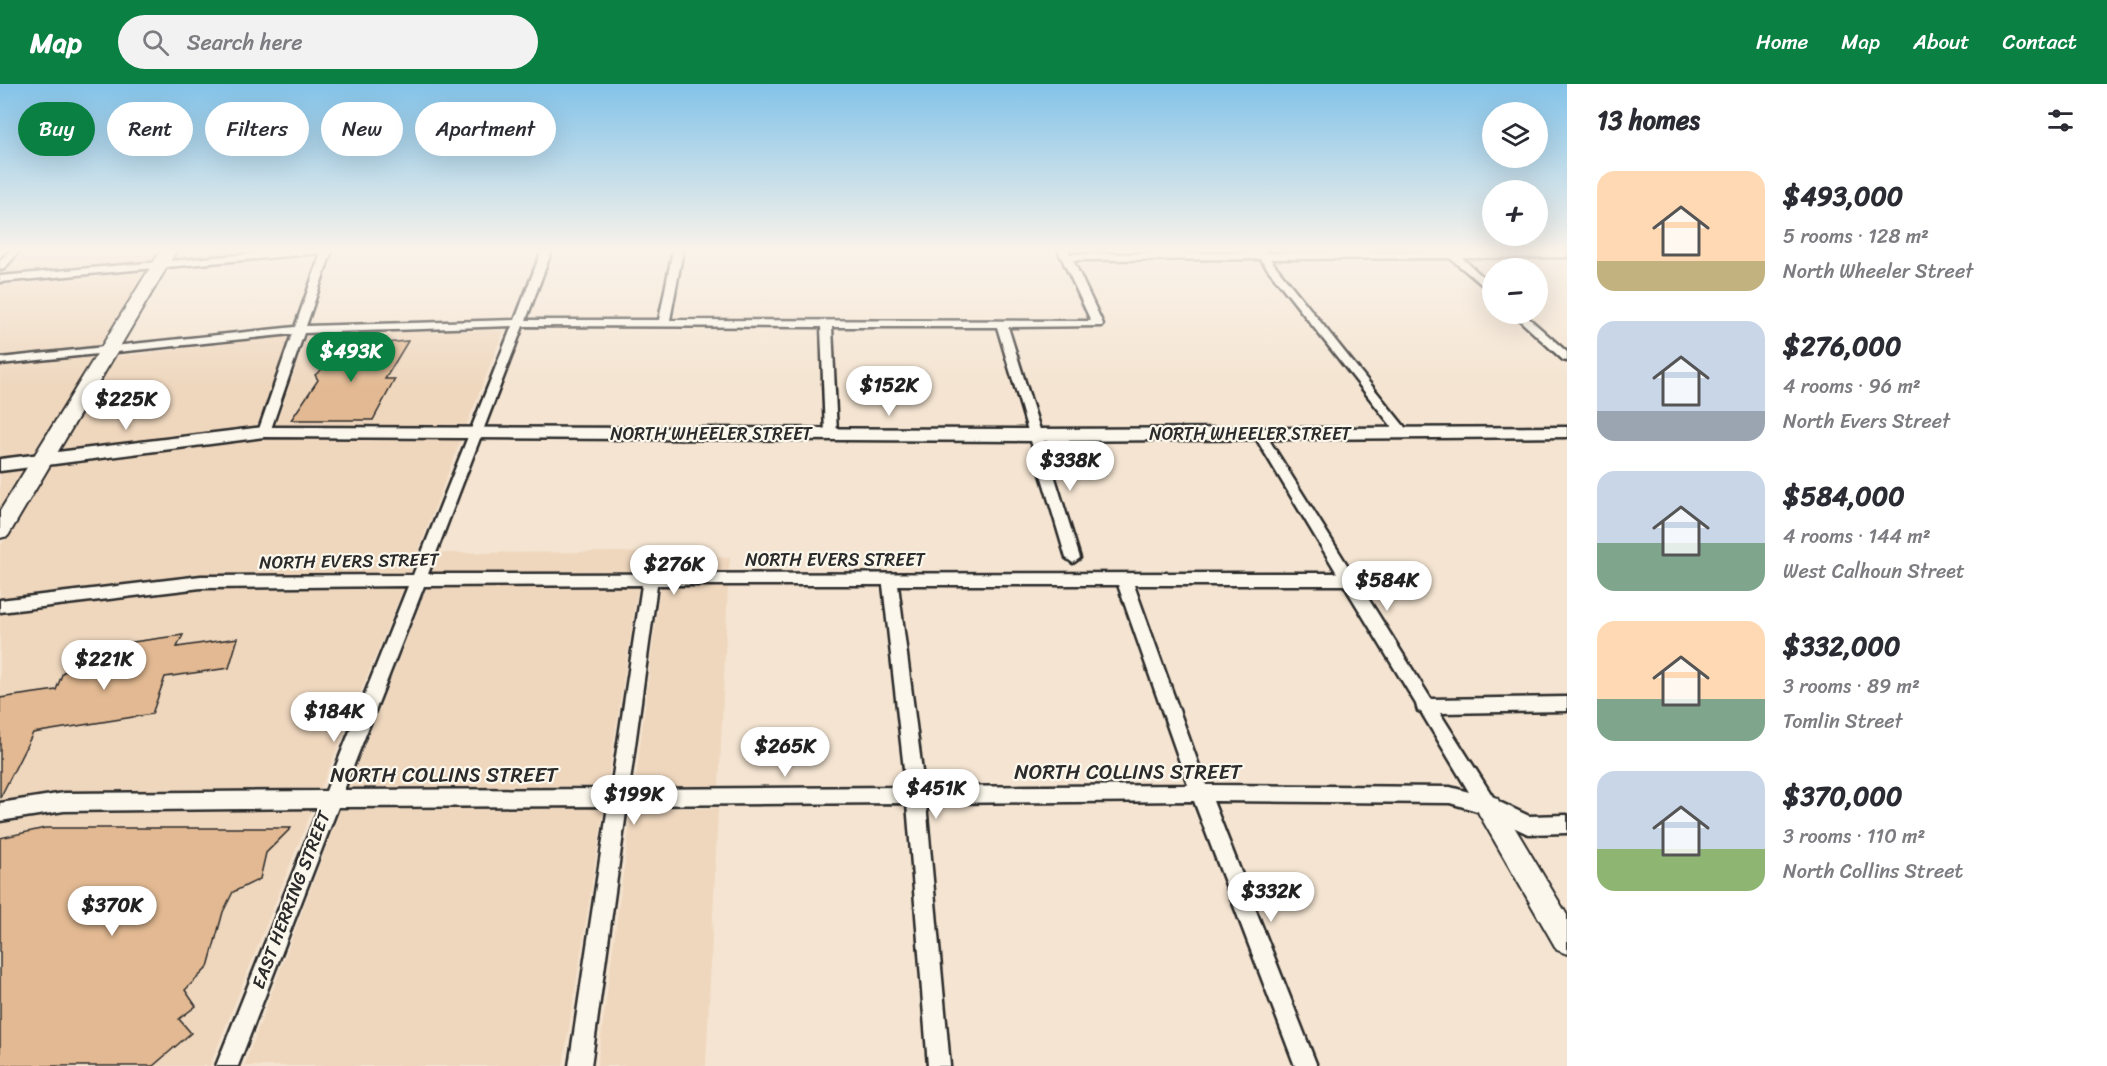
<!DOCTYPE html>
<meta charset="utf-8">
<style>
:root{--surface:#fff;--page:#f2f2f3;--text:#2b2b33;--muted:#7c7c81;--accent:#0b8043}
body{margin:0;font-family:Sriracha,sans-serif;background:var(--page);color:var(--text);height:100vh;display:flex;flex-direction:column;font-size:22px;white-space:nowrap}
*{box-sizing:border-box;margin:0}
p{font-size:20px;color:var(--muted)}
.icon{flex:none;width:33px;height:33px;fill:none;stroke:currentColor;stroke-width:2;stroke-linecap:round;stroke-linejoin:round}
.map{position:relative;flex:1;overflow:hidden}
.drawer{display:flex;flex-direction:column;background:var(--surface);width:540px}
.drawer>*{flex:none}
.top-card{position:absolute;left:18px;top:18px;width:570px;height:54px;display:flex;gap:12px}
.fabs{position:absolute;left:1482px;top:18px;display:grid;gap:12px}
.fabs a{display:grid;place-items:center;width:66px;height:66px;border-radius:50%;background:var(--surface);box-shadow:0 6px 24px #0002;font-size:30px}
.price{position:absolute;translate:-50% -51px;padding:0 14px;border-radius:21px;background:#fff;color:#222;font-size:20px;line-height:39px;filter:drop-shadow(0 2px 3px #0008)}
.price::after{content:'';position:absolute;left:50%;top:36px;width:18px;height:14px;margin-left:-9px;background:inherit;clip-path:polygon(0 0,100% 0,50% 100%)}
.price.current{background:var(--accent);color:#fff}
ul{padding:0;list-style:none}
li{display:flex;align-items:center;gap:18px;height:150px;padding:0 30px}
li span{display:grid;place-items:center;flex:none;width:168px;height:120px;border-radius:18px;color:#555}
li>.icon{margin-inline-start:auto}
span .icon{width:72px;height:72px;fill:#fffc;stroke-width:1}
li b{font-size:26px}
h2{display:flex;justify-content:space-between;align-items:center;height:72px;padding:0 30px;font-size:26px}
.tag{padding:0 21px;border-radius:27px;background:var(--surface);box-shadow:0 6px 24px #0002;font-size:21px;line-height:54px}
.tag.current{background:var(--accent);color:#fff}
header{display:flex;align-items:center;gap:36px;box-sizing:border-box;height:84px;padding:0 30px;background:var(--accent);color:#fff}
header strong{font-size:28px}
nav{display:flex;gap:33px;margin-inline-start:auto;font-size:21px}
.search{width:420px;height:54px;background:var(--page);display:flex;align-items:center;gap:15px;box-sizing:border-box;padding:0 21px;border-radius:33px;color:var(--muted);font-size:22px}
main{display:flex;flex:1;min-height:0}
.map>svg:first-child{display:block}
</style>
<header>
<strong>Map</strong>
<div class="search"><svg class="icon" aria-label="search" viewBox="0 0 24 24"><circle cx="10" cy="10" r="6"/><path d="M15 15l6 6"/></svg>Search here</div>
<nav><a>Home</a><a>Map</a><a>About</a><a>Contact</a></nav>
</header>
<main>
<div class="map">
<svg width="1567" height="982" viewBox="0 0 1567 982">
<rect width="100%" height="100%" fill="#f4e4d1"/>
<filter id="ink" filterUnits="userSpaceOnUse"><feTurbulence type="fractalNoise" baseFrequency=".0167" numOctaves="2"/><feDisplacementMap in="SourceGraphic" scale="12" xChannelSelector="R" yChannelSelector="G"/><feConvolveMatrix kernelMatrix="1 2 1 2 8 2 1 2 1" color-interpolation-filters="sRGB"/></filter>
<g filter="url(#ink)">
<path fill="#efd7be" d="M22,166H162L154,178L0,192Z
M176,166H293L170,177Z
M150,185L99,263L0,273V198Z
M504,246L465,345L275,343L307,250Z
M290,252L256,345L56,369L112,273Z
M93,271L91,275H93L35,372L0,376V281Z
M262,354L461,355L410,489L203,491L0,515V463L50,380Z
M28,383L0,429V386Z
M622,468L730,474L729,488L432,489L440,469Z
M404,503L321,704L70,707L0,718V529L198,506Z
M427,503H638L607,702L348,704Z
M660,503H728L719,702H635Z
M604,724L563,982H244L340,726Z
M632,724H718L706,982H597Z
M312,726L210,982H0V738L59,730Z"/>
<path fill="#e2b992" stroke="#2b2b2b" stroke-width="1.5" d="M408,257L385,295H395L373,336H291L318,296L315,291L321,286L328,264Z
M183,551L177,563L238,554L229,584L165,593L152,630L33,649L0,714V614L56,606L63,588L87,584L97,563Z
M45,744H291L266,769L260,795L233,808L223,828L208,883L185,906L196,922L179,935L191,949L153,982H0V754Z"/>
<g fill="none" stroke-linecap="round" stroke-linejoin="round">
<g stroke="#2b2b2b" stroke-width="5">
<path id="minor" d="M10,166H20L4,185L0,186V177Z
M293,166H332L306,242L515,236L542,166H552L526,236H659L673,166H683L670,236L1091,237L1058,166H1068L1070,170L1255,169L1253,166H1263L1265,169L1445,168L1447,166L1567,167V173L1462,174L1492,201V209L1450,174L1270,175L1408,347L1410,350L1408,353H1400L1260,175L1073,176L1103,240L1102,242L1008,243L1080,474L1073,479L1066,474L997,243H832L837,350L831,354L825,350L821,243L523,242L428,490L1337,489L1254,351L1260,347L1266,351L1431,615L1567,613V627L1440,629L1495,716L1529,732L1567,731V749L1528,750L1484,729L1450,719L1213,717L1317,982H1295L1194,717L926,719L950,982H928L907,719L627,721L591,982H569L608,722L338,723L238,982H216L319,724L64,727L0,737V719L64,709L326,707L408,502L201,504L0,528V516L201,492L413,491L512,242L304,249L270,348L264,352L258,348L292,250L0,280V274L295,243L321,169L0,198V192ZM642,501L611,705L344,706L424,502ZM657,501H883L906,703L629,705ZM898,501H1118L1188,701L924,703ZM1134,501H1344L1416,620L1418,627L1421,628L1469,708L1450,703L1206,701Z
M1513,230H1524L1567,268V277L1563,276Z"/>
</g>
<g stroke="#2b2b2b" stroke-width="4">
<path id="tertiary" d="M1488,711L1497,714L1567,831V870L1557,866L1479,730L1476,722L1479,714Z"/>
</g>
<g stroke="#2b2b2b" stroke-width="5">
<path id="secondary" d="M264,343L1036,345L1567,343V353L1036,357L264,353L0,387V375Z"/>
</g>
<g stroke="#2b2b2b" stroke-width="4">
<path id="primary" d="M161,166H177L8,452L0,454V427Z"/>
</g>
<use href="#minor" fill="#fbf7ec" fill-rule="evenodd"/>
<use href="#tertiary" fill="#fbf7ec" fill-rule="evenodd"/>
<use href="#secondary" fill="#fbf7ec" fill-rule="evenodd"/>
<use href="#primary" fill="#fbf7ec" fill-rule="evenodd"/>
</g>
</g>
<linearGradient id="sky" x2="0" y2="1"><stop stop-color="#83c3e9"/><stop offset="0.55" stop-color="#faf3ea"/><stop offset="1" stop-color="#faf3ea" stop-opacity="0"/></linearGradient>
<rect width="1567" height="303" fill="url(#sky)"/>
<g text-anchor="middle" stroke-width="4.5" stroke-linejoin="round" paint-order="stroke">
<g font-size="18" fill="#2b2b2b" stroke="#fbf7ec">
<text x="711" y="356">NORTH WHEELER STREET</text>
<text x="1250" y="356">NORTH WHEELER STREET</text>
<text x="835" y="482">NORTH EVERS STREET</text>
<text transform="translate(349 477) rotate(-1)" y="6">NORTH EVERS STREET</text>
<text transform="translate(291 816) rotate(-69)" y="6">EAST HERRING STREET</text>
</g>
<g font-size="21" fill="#2b2b2b" stroke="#fbf7ec">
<text x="1128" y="695">NORTH COLLINS STREET</text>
<text x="444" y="698">NORTH COLLINS STREET</text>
</g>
</g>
</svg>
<div class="fabs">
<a><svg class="icon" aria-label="layers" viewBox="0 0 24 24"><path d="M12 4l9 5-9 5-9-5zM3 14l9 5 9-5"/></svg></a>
<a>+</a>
<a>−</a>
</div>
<b class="price current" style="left:351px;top:299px">$493K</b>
<b class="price" style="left:889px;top:333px">$152K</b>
<b class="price" style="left:126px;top:347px">$225K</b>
<b class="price" style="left:1070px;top:408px">$338K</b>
<b class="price" style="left:674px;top:512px">$276K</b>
<b class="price" style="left:1387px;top:528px">$584K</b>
<b class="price" style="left:104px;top:607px">$221K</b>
<b class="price" style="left:334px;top:659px">$184K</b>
<b class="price" style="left:785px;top:694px">$265K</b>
<b class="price" style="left:936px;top:736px">$451K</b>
<b class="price" style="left:634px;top:742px">$199K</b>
<b class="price" style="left:1271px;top:839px">$332K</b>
<b class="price" style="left:112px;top:853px">$370K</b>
<div class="top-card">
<a class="tag current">Buy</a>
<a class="tag">Rent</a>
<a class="tag">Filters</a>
<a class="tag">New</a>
<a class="tag">Apartment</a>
</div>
</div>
<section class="drawer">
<h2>13 homes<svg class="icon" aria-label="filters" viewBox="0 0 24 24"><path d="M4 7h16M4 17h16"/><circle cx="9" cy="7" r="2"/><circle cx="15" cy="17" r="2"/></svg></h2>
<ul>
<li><span style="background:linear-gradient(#ffd9b3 75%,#c2b280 0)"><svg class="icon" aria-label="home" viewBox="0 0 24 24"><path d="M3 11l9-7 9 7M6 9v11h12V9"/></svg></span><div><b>$493,000</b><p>5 rooms · 128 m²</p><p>North Wheeler Street</p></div></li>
<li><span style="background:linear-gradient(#c9d6e8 75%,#9aa5b1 0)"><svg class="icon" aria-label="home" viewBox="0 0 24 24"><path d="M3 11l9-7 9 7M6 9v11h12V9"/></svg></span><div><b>$276,000</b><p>4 rooms · 96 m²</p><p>North Evers Street</p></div></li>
<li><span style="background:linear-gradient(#c9d6e8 60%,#7fa58c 0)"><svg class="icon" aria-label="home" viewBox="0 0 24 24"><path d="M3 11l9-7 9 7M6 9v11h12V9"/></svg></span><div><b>$584,000</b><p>4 rooms · 144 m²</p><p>West Calhoun Street</p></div></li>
<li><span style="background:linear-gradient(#ffd9b3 65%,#7fa58c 0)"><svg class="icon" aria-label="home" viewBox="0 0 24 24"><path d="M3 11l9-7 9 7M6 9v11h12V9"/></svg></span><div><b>$332,000</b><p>3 rooms · 89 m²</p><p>Tomlin Street</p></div></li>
<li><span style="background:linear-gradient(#c9d6e8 65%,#8fb573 0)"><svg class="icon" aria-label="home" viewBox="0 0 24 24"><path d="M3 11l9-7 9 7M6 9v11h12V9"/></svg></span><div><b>$370,000</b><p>3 rooms · 110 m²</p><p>North Collins Street</p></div></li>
</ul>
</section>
</main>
